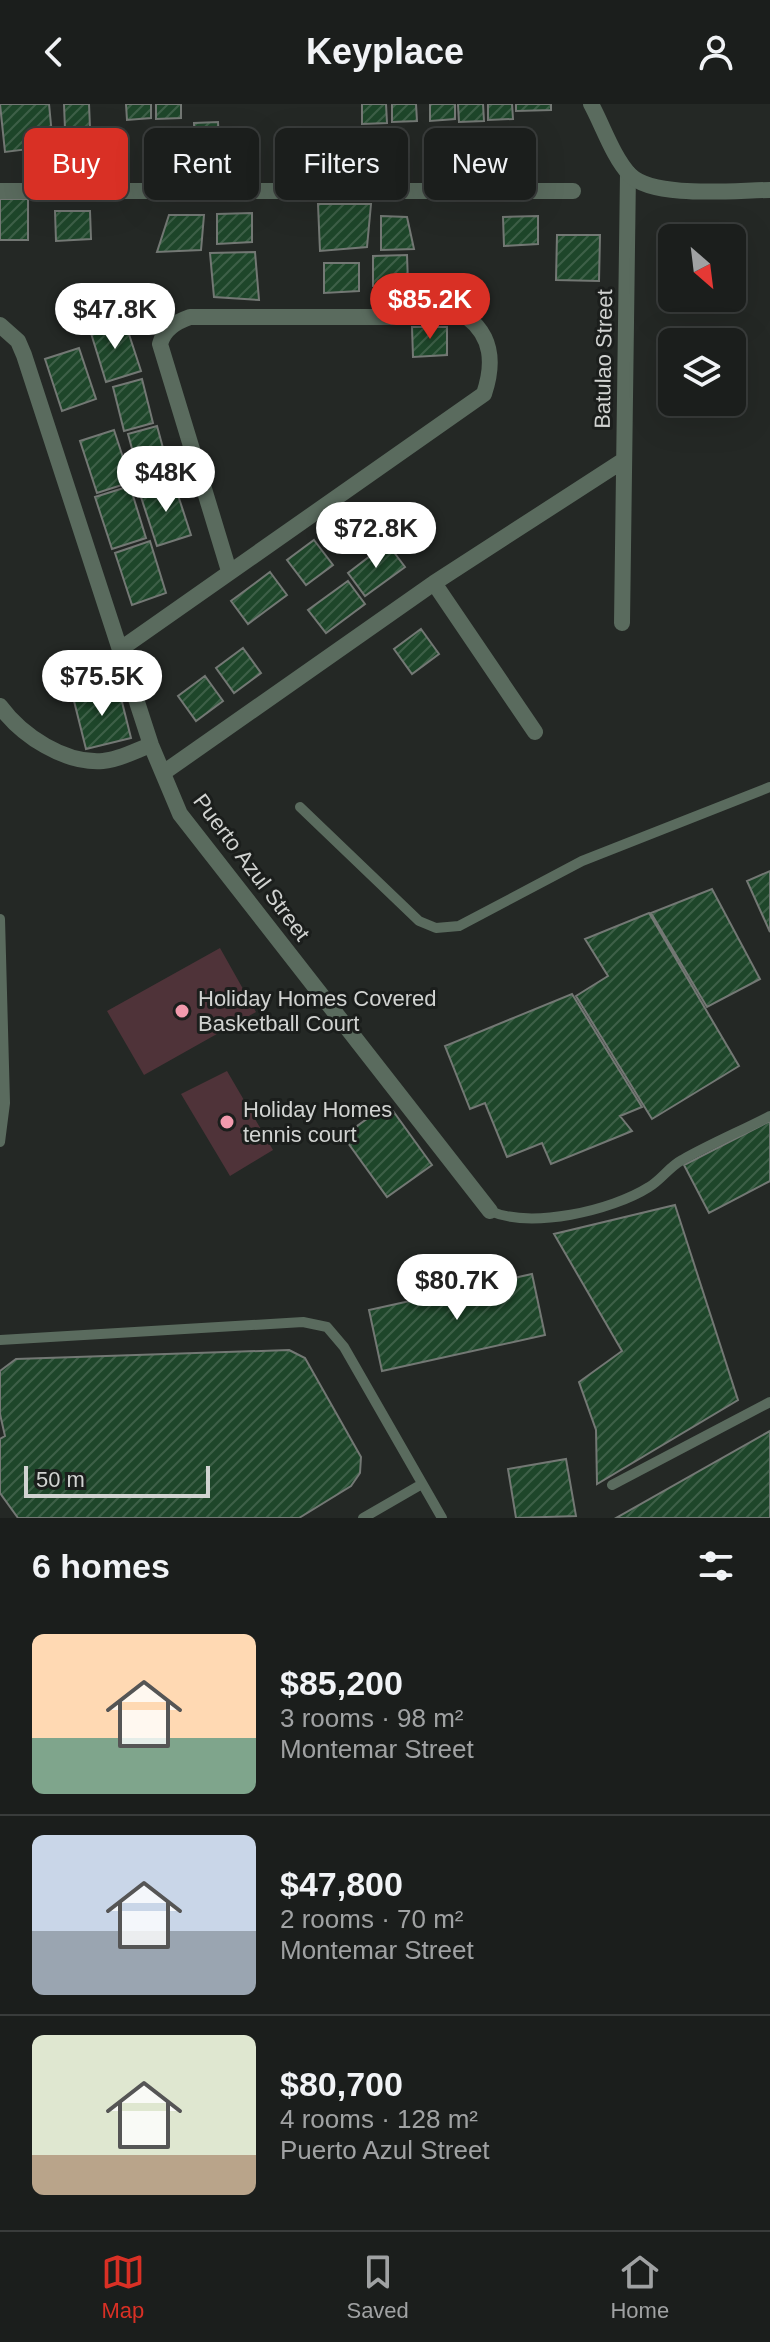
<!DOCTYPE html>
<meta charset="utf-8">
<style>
:root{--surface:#1b1e1c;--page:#242725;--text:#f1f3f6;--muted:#a0a2a3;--line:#393c3b;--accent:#d93025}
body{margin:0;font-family:Arial,sans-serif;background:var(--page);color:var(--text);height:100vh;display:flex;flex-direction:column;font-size:30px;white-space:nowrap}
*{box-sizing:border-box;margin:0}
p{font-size:26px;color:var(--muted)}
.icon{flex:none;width:44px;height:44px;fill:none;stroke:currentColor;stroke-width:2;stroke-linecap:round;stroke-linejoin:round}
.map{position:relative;height:1414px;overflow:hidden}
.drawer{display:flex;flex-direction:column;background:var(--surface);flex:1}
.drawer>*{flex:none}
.banner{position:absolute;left:24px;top:24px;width:722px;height:72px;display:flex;gap:16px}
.needle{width:52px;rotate:152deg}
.buttons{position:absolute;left:658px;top:120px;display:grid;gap:16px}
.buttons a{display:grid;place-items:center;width:88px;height:88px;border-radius:12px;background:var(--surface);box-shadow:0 8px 32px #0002,0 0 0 2px var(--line);font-size:40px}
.scale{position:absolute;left:24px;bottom:20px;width:186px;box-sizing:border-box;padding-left:8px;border:4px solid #d1d3d1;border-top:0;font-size:22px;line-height:28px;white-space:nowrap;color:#d1d3d1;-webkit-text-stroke:6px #1b1e1c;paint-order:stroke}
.price{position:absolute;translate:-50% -68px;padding:0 18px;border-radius:28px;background:#fff;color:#222;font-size:26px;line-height:52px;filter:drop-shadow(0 2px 4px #0008)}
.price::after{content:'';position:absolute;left:50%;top:48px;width:24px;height:18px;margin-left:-12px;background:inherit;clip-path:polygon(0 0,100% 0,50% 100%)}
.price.active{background:var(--accent);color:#fff}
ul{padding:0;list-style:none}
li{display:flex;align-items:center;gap:24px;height:200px;padding:0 32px}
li+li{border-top:2px solid var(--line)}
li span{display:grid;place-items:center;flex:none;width:224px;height:160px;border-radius:12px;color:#555}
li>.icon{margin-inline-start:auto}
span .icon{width:96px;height:96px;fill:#fffc;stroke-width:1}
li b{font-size:34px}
h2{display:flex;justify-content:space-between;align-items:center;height:96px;padding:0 32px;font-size:34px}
.tag{padding:0 28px;border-radius:12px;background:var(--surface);box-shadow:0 8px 32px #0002,0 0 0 2px var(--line);font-size:28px;line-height:72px}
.tag.active{background:var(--accent);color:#fff}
header{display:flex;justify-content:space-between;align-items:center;height:104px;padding:0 32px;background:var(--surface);font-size:36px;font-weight:800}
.menu{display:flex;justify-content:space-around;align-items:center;height:112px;border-top:2px solid var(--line);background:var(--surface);font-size:22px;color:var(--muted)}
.menu a{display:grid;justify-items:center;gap:4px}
.menu .active{color:var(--accent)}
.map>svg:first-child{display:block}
</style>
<header><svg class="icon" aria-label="back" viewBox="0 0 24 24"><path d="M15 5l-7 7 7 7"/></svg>Keyplace<svg class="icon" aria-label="person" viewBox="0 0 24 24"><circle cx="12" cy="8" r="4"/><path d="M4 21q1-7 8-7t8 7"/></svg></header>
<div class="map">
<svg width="770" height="1414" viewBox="0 0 770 1414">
<defs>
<pattern id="building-hatch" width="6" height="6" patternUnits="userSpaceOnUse" patternTransform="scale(2)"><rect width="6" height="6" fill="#1e462a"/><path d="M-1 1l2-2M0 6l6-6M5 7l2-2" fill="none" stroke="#3e6048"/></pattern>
</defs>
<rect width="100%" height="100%" fill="#242825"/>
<path fill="#4f3339" d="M220,844L256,908L144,971L107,907Z
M227,967L273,1046L230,1072L181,990Z"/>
<path fill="url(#building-hatch)" stroke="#737874" stroke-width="2" d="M0,0H49L53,42L5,48Z
M64,0H89L90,24L65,25Z
M126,0H151V14L127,16Z
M156,0H181V14L156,15Z
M362,0H386L387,19L362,20Z
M392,0H416L417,17L392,18Z
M430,0H455V15L430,17Z
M458,0H483L484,17L459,18Z
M488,0H512L513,15L488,16Z
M516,0H551V6L516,7Z
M218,18L220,57L195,58L194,19Z
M476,24L489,25L490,76L464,77L465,39Z
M91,28L93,67L68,68L67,29Z
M351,28L352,67L327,68L326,29Z
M0,95H28V136H0Z
M318,100H371L367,143L320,147Z
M55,107H90L91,135L56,137Z
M252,109V138L217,140V110Z
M169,111H204L201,146L157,148Z
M381,112L407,113L414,145L381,146Z
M538,112V140L504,142L503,113Z
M557,131H600L599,177L556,176Z
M255,148L259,196L214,193L210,149Z
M407,151L408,179L373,182V152Z
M324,159H359V187L324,189Z
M124,215L141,267L106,278L90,226Z
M412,223H447V251L413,253Z
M79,244L96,295L62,307L45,255Z
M142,275L153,319L124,327L113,283Z
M157,322L169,366L140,374L128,330Z
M114,326L131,378L97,389L80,337Z
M174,379L191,431L157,442L140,390Z
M130,382L146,434L112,445L95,393Z
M314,436L333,461L306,481L287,456Z
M150,437L166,489L132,501L115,449Z
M387,439L405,463L365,492L348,469Z
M270,468L287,491L248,520L231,497Z
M348,477L365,500L326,529L308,506Z
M421,525L439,550L412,570L394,545Z
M243,544L261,569L234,589L216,564Z
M205,572L223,597L196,617L178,592Z
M118,582L131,634L86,645L73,593Z
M770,767V828L747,777Z
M712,785L760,875L707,903L651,809Z
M649,809L739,962L652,1015L576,892L608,872L585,835Z
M572,890L642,1003L620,1012L632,1027L551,1060L542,1039L507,1053L485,999L470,1005L445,942Z
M388,1000L432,1061L387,1093L343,1032Z
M770,1017V1077L709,1109L684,1061Z
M675,1101L738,1296L597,1380L596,1326L579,1278L622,1247L554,1130Z
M532,1170L545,1231L382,1267L369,1206Z
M289,1246L305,1254L361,1353L360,1369L351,1382L299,1414H18L0,1389V1335L5,1332L0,1310V1267L16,1255Z
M770,1327V1414H616Z
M566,1355L576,1412L516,1414L508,1365Z"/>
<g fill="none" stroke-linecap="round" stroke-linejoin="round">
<path stroke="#5a6b5e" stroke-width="10" d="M300,703L419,817L436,824L459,822L582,757L770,683
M0,815L5,999L0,1038
M490,1107C531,1125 611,1107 649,1083C661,1076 669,1063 682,1056C710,1040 741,1027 770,1012
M0,1236L303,1218L327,1223L344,1243L442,1414
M612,1381L770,1298
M363,1414L422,1380"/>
<path stroke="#5a6b5e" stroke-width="16" d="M0,87H573
M0,221L18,237L24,251L151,641L180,710L490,1107
M434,479L535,628
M622,519L628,69
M122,544L484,290C494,260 493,233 467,213H190C176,218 164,225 160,240L229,467
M0,602C22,632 65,660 103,657C119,656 137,646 151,641
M163,669L434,479L624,356"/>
<path stroke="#5a6b5e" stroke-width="16" d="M591,0C603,22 613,53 630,71C654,95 736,86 770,86"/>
</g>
<g fill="#f29aad" stroke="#1b1e1c" stroke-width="3">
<circle cx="182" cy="907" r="8"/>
<circle cx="227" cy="1018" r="8"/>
</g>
<g text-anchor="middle" stroke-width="6" stroke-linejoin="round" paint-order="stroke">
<g font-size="22" fill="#d1d3d1" stroke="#1b1e1c">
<text transform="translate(603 255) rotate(-89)" y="8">Batulao Street</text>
<text transform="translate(252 763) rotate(53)" y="8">Puerto Azul Street</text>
</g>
<g font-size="22" fill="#d1d3d1" stroke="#1b1e1c" text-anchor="start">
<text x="198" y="902">Holiday Homes Covered<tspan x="198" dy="25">Basketball Court</tspan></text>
<text x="243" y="1013">Holiday Homes<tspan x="243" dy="25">tennis court</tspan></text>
</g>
</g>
</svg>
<div class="buttons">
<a><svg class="needle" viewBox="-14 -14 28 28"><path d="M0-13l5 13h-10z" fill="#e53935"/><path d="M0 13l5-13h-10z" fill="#a0a2a3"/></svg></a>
<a><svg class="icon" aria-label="layers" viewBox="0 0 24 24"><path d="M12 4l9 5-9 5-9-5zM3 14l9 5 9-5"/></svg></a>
</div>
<div class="scale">50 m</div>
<b class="price active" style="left:430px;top:237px">$85.2K</b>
<b class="price" style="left:115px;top:247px">$47.8K</b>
<b class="price" style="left:166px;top:410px">$48K</b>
<b class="price" style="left:376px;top:466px">$72.8K</b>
<b class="price" style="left:102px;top:614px">$75.5K</b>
<b class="price" style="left:457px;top:1218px">$80.7K</b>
<div class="banner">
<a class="tag active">Buy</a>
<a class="tag">Rent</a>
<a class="tag">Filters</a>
<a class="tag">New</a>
</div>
</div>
<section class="drawer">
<h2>6 homes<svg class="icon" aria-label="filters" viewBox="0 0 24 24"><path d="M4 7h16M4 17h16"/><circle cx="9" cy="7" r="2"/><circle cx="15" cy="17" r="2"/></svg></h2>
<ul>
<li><span style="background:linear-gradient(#ffd9b3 65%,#7fa58c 0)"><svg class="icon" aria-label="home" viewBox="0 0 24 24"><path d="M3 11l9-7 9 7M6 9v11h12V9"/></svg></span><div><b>$85,200</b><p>3 rooms · 98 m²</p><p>Montemar Street</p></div></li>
<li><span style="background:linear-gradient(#c9d6e8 60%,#9aa5b1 0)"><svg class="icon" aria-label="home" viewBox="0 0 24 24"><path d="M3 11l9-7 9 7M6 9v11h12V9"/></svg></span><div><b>$47,800</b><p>2 rooms · 70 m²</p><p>Montemar Street</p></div></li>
<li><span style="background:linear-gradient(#dfe7d0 75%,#b9a48a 0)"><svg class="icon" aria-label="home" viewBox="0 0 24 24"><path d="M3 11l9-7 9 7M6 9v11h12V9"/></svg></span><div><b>$80,700</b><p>4 rooms · 128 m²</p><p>Puerto Azul Street</p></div></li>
</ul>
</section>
<nav class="menu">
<a class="active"><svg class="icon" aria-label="map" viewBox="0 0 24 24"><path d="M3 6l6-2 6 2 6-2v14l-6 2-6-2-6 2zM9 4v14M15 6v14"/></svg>Map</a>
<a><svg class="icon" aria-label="saved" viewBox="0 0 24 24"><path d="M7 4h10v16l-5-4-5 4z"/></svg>Saved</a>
<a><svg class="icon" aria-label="home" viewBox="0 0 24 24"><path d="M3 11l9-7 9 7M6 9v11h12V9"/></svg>Home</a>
</nav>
